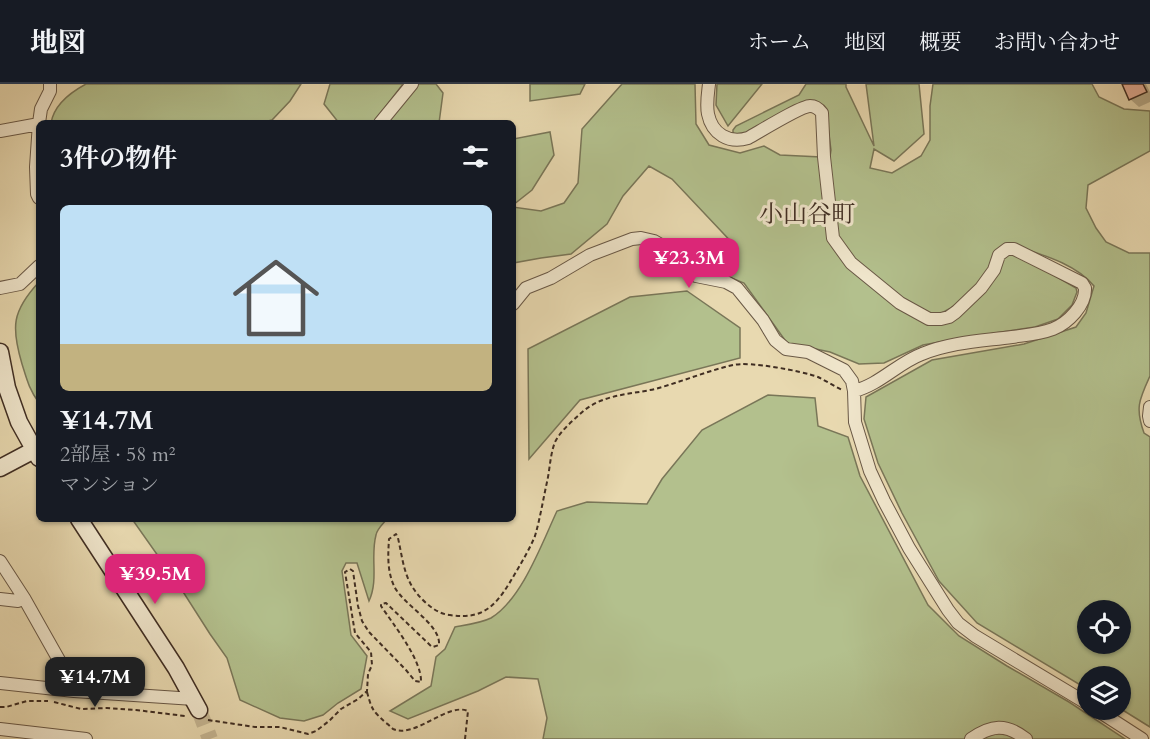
<!DOCTYPE html>
<html lang="ja">
<meta charset="utf-8">
<style>
:root{--surface:#171b24;--page:#242831;--text:#f1f3f6;--muted:#9ea1a6;--line:#363941;--accent:#db2777}
body{margin:0;font-family:Cardo,"Noto Serif JP",serif;background:var(--page);color:var(--text);height:100vh;display:flex;flex-direction:column;font-size:22px;white-space:nowrap}
*{box-sizing:border-box;margin:0}
p{font-size:20px;color:var(--muted)}
.icon{flex:none;width:33px;height:33px;fill:none;stroke:currentColor;stroke-width:2;stroke-linecap:round;stroke-linejoin:round}
.map{position:relative;flex:1;overflow:hidden}
.panel{position:absolute;left:36px;top:36px;width:480px;height:402px;display:flex;flex-direction:column;background:var(--surface);border-radius:9px;box-shadow:0 2px 4px #0004}
.panel>*{flex:none}
.buttons{position:absolute;left:1077px;top:516px;display:grid;gap:12px}
.buttons a{display:grid;place-items:center;width:54px;height:54px;border-radius:50%;background:var(--surface);box-shadow:0 2px 4px #0004;font-size:30px}
.price{position:absolute;translate:-50% -51px;padding:0 14px;border-radius:12px;background:var(--accent);color:#fff;font-size:20px;line-height:39px;filter:drop-shadow(0 2px 3px #0008)}
.price::after{content:'';position:absolute;left:50%;top:36px;width:18px;height:14px;margin-left:-9px;background:inherit;clip-path:polygon(0 0,100% 0,50% 100%)}
.price.on{background:#222;color:#fff}
ul{padding:0;list-style:none}
li{display:grid;align-content:center;gap:12px;height:318px;padding:0 24px}
li+li{border-top:2px solid var(--line)}
li span{display:grid;place-items:center;height:186px;border-radius:9px;color:#555}
li>.icon{margin-inline-start:auto}
span .icon{width:108px;height:108px;fill:#fffc;stroke-width:1}
li b{font-size:26px}
h2{display:flex;justify-content:space-between;align-items:center;height:72px;padding:0 24px;font-size:26px}
header{display:flex;align-items:center;gap:36px;box-sizing:border-box;height:84px;padding:0 30px;background:var(--surface);border-bottom:2px solid var(--line)}
header strong{font-size:28px}
nav{display:flex;gap:33px;margin-inline-start:auto;font-size:21px}
.map>svg:first-child{display:block}
</style>
<header>
<strong>地図</strong>
<nav><a>ホーム</a><a>地図</a><a>概要</a><a>お問い合わせ</a></nav>
</header>
<div class="map">
<svg width="1150" height="655" viewBox="0 0 1150 655">
<rect width="100%" height="100%" fill="#e8d9b0"/>
<filter id="stains"><feTurbulence type="fractalNoise" baseFrequency=".00333" numOctaves="4"/><feColorMatrix values="0 0 0 0 .2 0 0 0 0 .09 0 0 0 0 .02 0 0 0 .5 -.17"/></filter>
<radialGradient id="worn" r=".72"><stop offset=".6" stop-color="#630" stop-opacity="0"/><stop offset="1" stop-color="#630" stop-opacity=".3"/></radialGradient>
<path fill="#b3c08d" stroke="#797658" stroke-width="1.5" fill-rule="evenodd" d="M86,0H301L290,17L272,36L260,39H51C54,21 71,8 86,0Z
M330,0H403L373,39H339L324,20Z
M418,0H436L443,9L439,39H385Z
M530,0H585L580,10L530,17Z
M622,0H695L696,40L709,61L740,69L764,62L780,71L821,73L831,155L898,221L949,236L1002,172L1014,168L1076,204L1077,208L1072,221L1058,235L1035,243L962,254L923,261L884,279L859,280L830,268L787,259L744,199L729,193L738,165L672,95L649,82L623,112L607,140L571,170L541,174L513,179V123L541,127L564,119L578,99L582,45Z
M717,0H762L728,42L716,21Z
M806,0H846V3L874,62L866,0H919L924,50L894,77L874,65L870,84L892,89L921,72L930,56V22L933,0H1092L1099,13L1124,25L1150,27V67L1088,101L1086,124L1096,144L1106,158L1129,169H1150V292C1139,316 1135,324 1144,349L1150,353V643L1121,625L1120,592H1088L1087,605L977,539L939,497L902,429L878,379L864,335L866,313L932,276L1024,260L1076,243L1086,229L1094,202C1076,180 1043,171 1016,162L988,185L979,200L966,213L949,225L938,231L929,230L902,217L854,177L836,154L829,79L831,66L826,28L823,22L740,53L733,49V46L736,42L799,11ZM1088,526H1120V560H1088Z
M550,48L554,71L532,106L513,121V55Z
M39,198V319C29,305 27,296 22,280C11,243 12,227 39,198Z
M687,207L740,244V274L580,316L529,375L528,265L630,213Z
M768,311L815,314L818,342L848,353L860,392L928,521L959,552L1007,582L1069,618L1125,655H543L547,634L538,595L506,593L478,607L408,635L390,627L431,602L436,573L445,565L455,543C466,541 481,539 491,534C522,515 542,459 557,427L587,418L647,420L662,395L702,346Z
M132,435H387C383,440 377,445 376,451C370,473 379,495 369,517L357,479H346L342,487L351,551L367,572L361,605L338,619L323,631L304,637L280,634L240,616L227,574L210,550L180,503Z"/>
<path fill="#0003" d="M1123,0H1146L1150,8V18L1139,23L1130,15Z"/>
<path fill="#e7b199" stroke="#3f2d22" stroke-width="1.5" d="M1122,0H1143L1147,8L1129,16Z"/>
<g fill="none" stroke-linecap="round" stroke-linejoin="round">
<path stroke="#c6b794" stroke-width="16" stroke-dasharray="16 8" stroke-linecap="butt" d="M199,626L210,655"/>
<g stroke="#695846" stroke-width="14">
<path id="street" d="M709,0C708,9 706,20 708,30C712,50 729,60 748,54C759,48 801,22 810,22C816,22 819,25 822,29L824,73L833,154L851,179L900,219L929,235H941L949,233L956,228L981,204L994,186L999,171L1007,165H1014L1082,199L1085,204C1086,221 1068,239 1053,245C1040,250 1026,251 1012,253C982,257 951,258 922,270C898,279 879,301 854,307
M39,39L36,83L37,110L39,114
M39,39L41,25L50,7V0
M380,39L412,0
M0,47L39,40
M0,204L20,200L39,182
M513,220L526,204L551,194L590,171L632,155L641,154L654,157L666,164L685,185L696,192L726,198L737,204L763,236L775,256L786,265L808,268L844,286L852,297L854,307L855,338L870,387L884,417L909,464L948,526L958,539L975,552L1088,620
M1150,323L1149,332L1150,337
M0,477L24,514L73,601L74,607
M0,515L18,517L24,514
M0,599L74,607L194,615
M1097,626L1142,655
M0,645L86,655
M971,655C991,641 1006,639 1026,655"/>
</g>
<g stroke="#3f2d22" stroke-width="19">
<path id="secondary" d="M0,268L7,304L19,338L39,374
M0,384L34,366
M79,435L176,584L199,626"/>
</g>
<path stroke="#3f2d22" stroke-width="2" stroke-dasharray="4.5 3" stroke-linecap="butt" d="M367,608C372,626 372,626 386,639C389,641 391,643 393,645C415,655 447,618 468,627L465,655
M54,618L81,625L107,624L136,626L185,632
M0,623H6L27,617H48
M208,636L255,643H280L308,650L316,647L329,637L341,625L358,615L367,607L368,590L372,581L371,568L355,549L345,488L350,485L353,487L358,522L362,537L369,548L406,586L415,597L421,598C422,576 393,540 381,522V520L386,519L431,562L433,563L439,561C441,540 403,521 394,502C387,486 388,471 389,455L396,450L398,454C404,481 404,499 426,519C433,525 440,530 450,531C487,537 499,517 516,488C523,476 530,464 535,452C540,435 543,416 547,398C550,385 550,371 555,358C560,348 570,339 579,331C600,310 628,311 655,305C681,298 707,287 733,281C749,277 802,287 818,293C826,297 834,302 842,306"/>
<use href="#street" stroke="#f0e6cc" stroke-width="12"/>
<use href="#secondary" stroke="#f0e6cc" stroke-width="16"/>
</g>
<g text-anchor="middle" stroke-width="6" stroke-linejoin="round" paint-order="stroke">
<g font-size="24" fill="#3f2d22" stroke="#f0e6cc">
<text x="807" y="138">小山谷町</text>
</g>
</g>
<rect width="100%" height="100%" filter="url(#stains)"/>
<rect width="100%" height="100%" fill="url(#worn)"/>
</svg>
<div class="buttons">
<a><svg class="icon" aria-label="locate" viewBox="0 0 24 24"><circle cx="12" cy="12" r="6"/><path d="M12 2v4M12 18v4M2 12h4M18 12h4"/></svg></a>
<a><svg class="icon" aria-label="layers" viewBox="0 0 24 24"><path d="M12 4l9 5-9 5-9-5zM3 14l9 5 9-5"/></svg></a>
</div>
<b class="price" style="left:689px;top:205px">¥23.3M</b>
<b class="price" style="left:155px;top:521px">¥39.5M</b>
<b class="price on" style="left:95px;top:624px">¥14.7M</b>
<section class="panel">
<h2>3件の物件<svg class="icon" aria-label="filters" viewBox="0 0 24 24"><path d="M4 7h16M4 17h16"/><circle cx="9" cy="7" r="2"/><circle cx="15" cy="17" r="2"/></svg></h2>
<ul>
<li><span style="background:linear-gradient(#bfe0f5 75%,#c2b280 0)"><svg class="icon" aria-label="home" viewBox="0 0 24 24"><path d="M3 11l9-7 9 7M6 9v11h12V9"/></svg></span><div><b>¥14.7M</b><p>2部屋 · 58 m²</p><p>マンション</p></div></li>
</ul>
</section>
</div>
